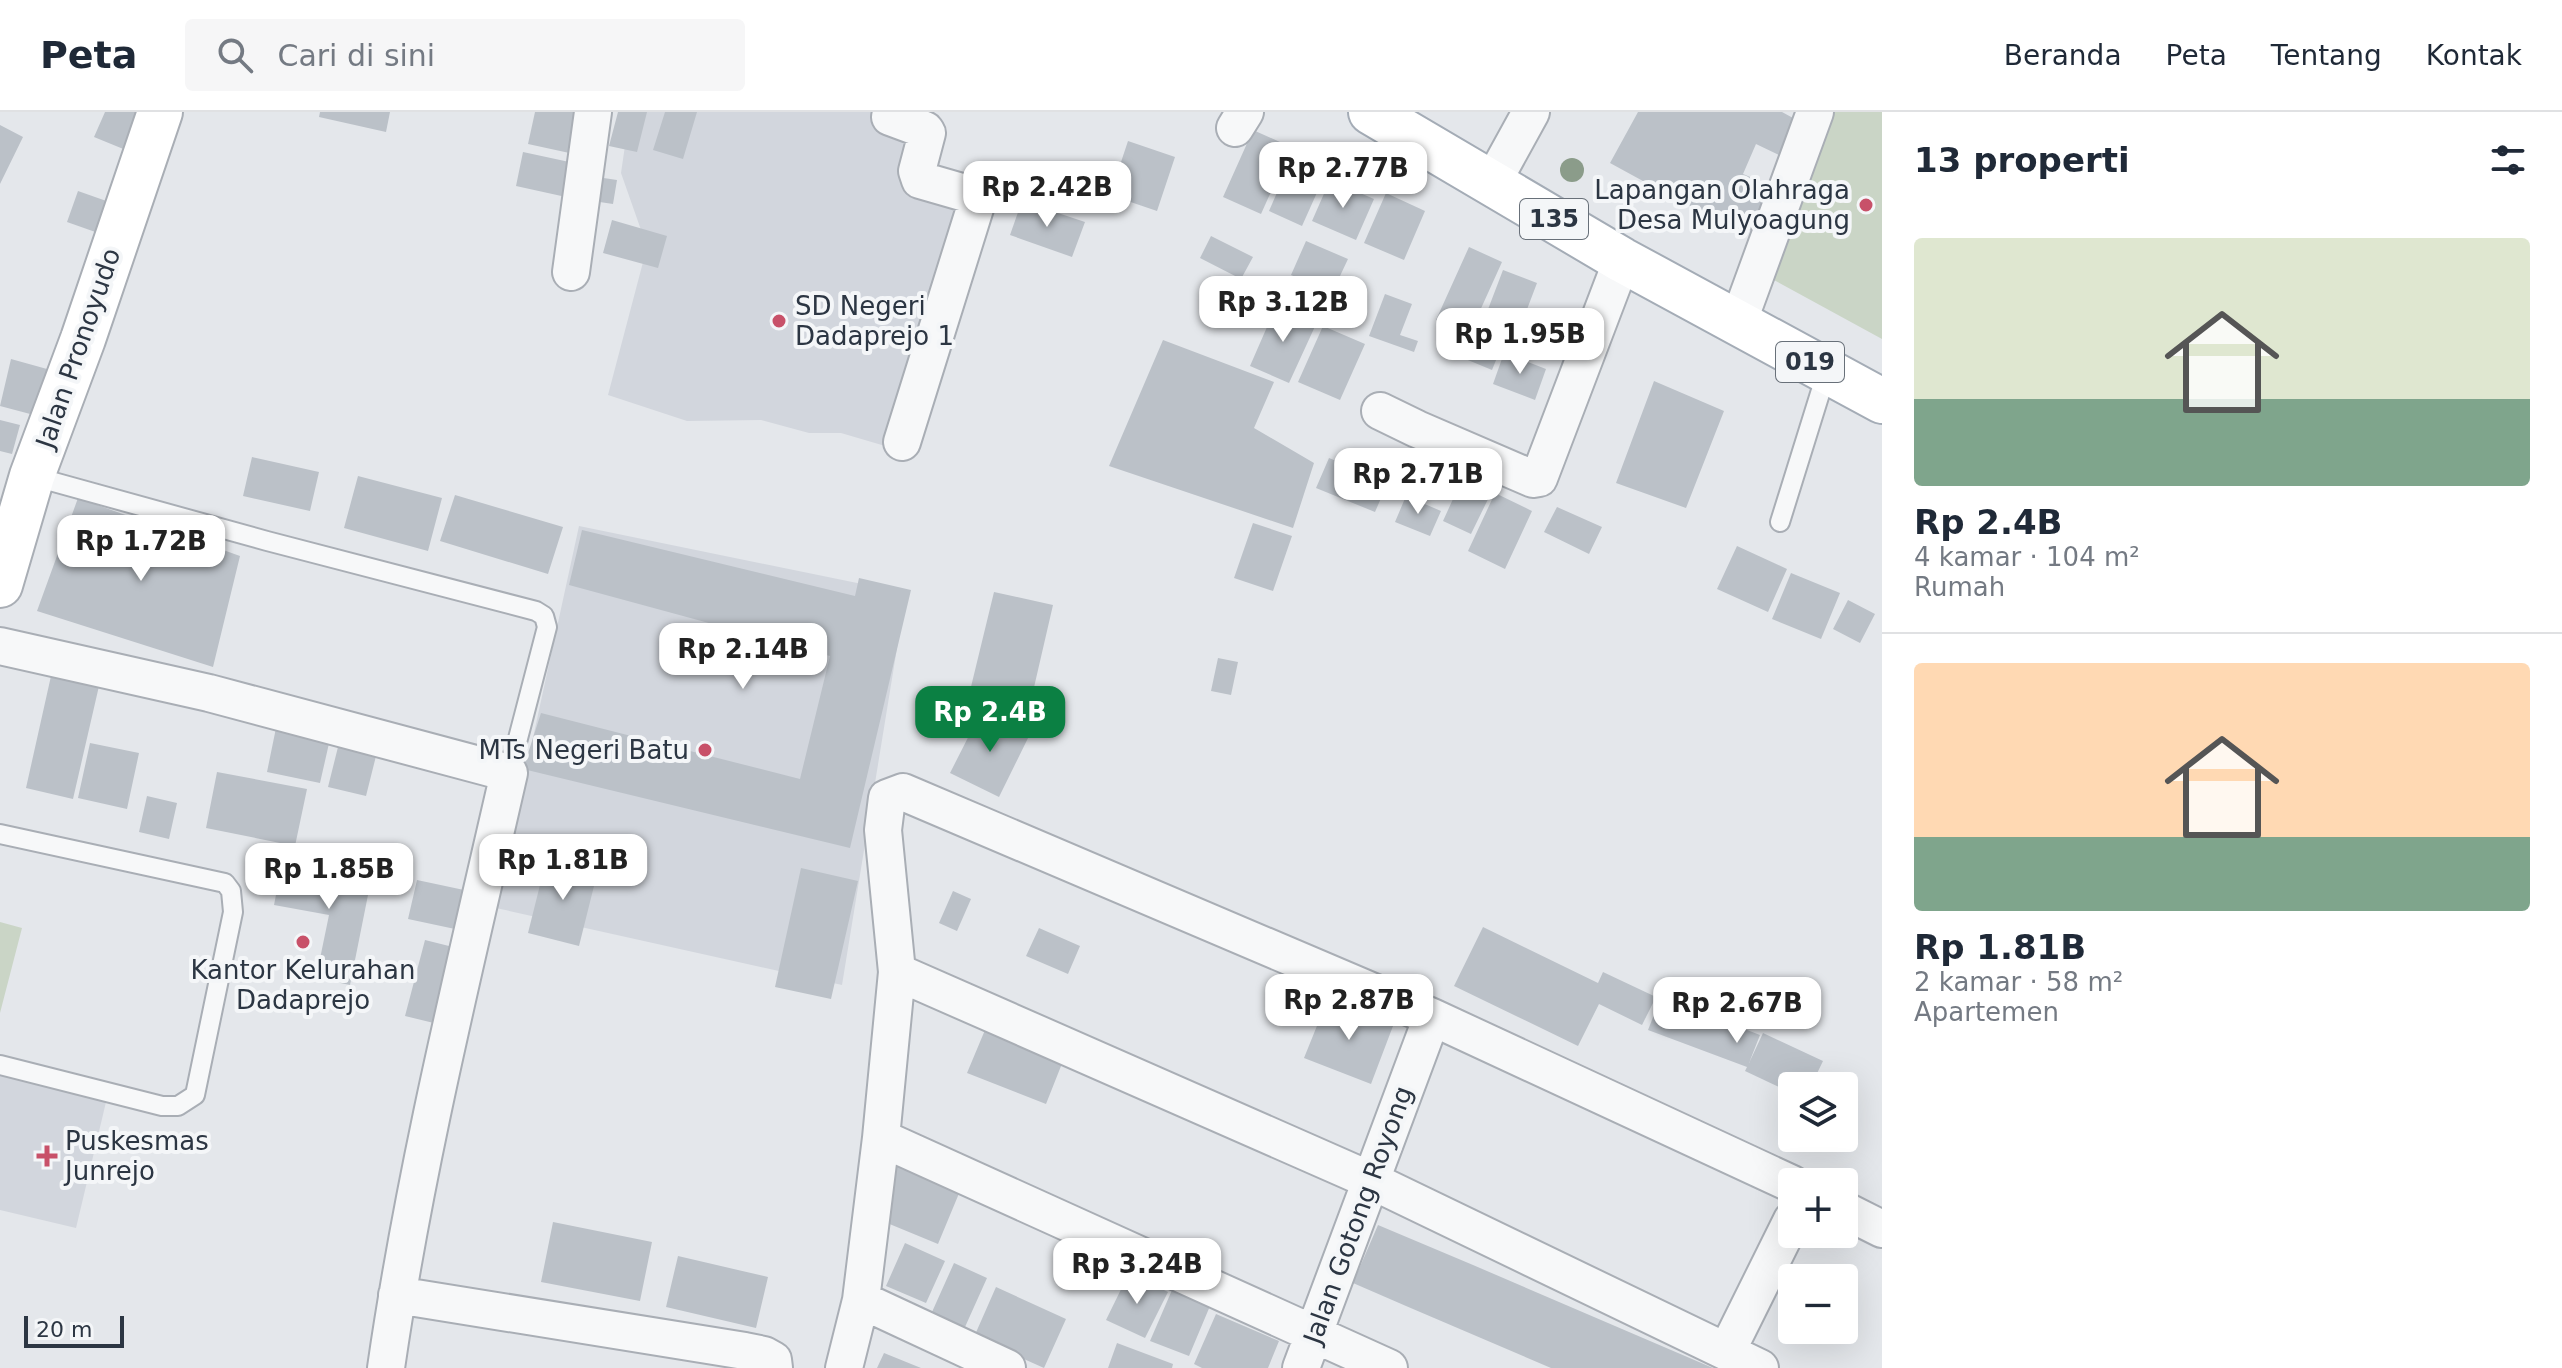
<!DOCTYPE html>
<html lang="id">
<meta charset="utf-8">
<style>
:root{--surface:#fff;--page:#f6f6f7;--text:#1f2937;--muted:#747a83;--line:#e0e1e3;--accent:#0b8043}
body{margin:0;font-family:"DejaVu Sans",sans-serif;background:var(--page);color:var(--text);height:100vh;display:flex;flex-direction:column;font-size:30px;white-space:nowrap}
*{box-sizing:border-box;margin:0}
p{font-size:26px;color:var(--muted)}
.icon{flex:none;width:44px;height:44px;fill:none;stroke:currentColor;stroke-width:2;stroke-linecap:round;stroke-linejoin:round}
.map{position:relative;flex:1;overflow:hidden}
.panel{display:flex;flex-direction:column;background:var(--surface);width:680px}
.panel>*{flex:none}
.fabs{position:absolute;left:1778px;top:960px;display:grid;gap:16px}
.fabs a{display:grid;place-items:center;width:80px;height:80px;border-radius:8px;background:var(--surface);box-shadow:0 8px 32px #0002;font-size:40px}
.scale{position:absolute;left:24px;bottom:20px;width:100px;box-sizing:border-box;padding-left:8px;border:4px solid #2c3643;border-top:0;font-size:22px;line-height:28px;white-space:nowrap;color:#2c3643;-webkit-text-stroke:6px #f4f6f8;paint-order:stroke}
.price{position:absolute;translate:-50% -68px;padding:0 18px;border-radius:16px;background:#fff;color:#222;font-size:26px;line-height:52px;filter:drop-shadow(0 2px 4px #0008)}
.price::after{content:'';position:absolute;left:50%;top:48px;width:24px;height:18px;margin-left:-12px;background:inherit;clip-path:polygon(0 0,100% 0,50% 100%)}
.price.on{background:var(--accent);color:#fff}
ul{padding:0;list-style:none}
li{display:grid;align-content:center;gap:16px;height:424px;padding:0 32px}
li+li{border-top:2px solid var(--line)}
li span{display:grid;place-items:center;height:248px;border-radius:8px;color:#555}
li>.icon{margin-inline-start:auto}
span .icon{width:144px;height:144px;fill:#fffc;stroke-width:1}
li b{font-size:34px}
h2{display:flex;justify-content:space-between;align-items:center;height:96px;padding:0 32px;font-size:34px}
header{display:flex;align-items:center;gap:48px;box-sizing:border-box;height:112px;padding:0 40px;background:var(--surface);border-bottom:2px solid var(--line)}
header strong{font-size:38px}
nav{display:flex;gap:44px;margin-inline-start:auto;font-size:28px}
.search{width:560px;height:72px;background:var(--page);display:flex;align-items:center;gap:20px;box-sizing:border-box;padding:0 28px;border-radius:8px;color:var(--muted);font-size:30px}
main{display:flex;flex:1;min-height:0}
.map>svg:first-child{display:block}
</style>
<header>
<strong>Peta</strong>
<div class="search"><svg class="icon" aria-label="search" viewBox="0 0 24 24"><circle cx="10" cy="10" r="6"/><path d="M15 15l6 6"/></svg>Cari di sini</div>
<nav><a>Beranda</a><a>Peta</a><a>Tentang</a><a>Kontak</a></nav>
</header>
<main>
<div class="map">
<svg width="1882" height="1256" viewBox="0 0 1882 1256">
<rect width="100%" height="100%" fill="#e4e7eb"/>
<path fill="#d2d6dd" d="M643,0H930L908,70L969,88L892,336L841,321H809L761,308L687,309L608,283L647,135L621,61L626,27Z
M579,414L906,481L842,873L496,796Z
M0,962L106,990L76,1116L0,1098Z"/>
<path fill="#cad5c6" d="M1831,0H1882V227L1772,167Z
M0,810L22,816L0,901Z"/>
<path fill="#bbc1c8" d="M105,0H138V43L94,25Z
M320,0H390L386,20L319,5Z
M535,0H584L574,42L528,32Z
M618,0H647L637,40L609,34Z
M665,0H697L683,47L653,38Z
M1638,0H1782L1804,12L1787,47L1756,32L1743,62L1772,74L1754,120L1685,92L1610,51Z
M0,13L23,25L0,72Z
M1253,18L1291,35L1261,102L1223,85Z
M1128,29L1175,45L1157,99L1110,83Z
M523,40L574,51L566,85L516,74Z
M1294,41L1328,56L1302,114L1269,99Z
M597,65L617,68L613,92L593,89Z
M1330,68L1374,87L1356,128L1312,109Z
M78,79L112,91L101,122L67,110Z
M1386,81L1425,99L1404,148L1364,131Z
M1022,89L1085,110L1072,145L1010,123Z
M612,108L667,124L658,156L603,141Z
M1211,124L1253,145L1241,167L1200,146Z
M1306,129L1348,147L1332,181L1291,163Z
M1469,135L1502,150L1469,223L1436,208Z
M1503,158L1537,171L1521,213L1487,200Z
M1385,182L1412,192L1400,223L1418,229L1414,240L1369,224Z
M1277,192L1317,210L1289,271L1250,254Z
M1323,214L1365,232L1340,288L1298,270Z
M1477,215L1505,226L1492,258L1463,246Z
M1163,228L1274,270L1254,316L1314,351L1293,416L1109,354Z
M1504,241L1546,257L1535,288L1493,272Z
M11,247L47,257L34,303L0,294Z
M1654,269L1724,299L1686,396L1616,371Z
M0,308L20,313L12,342L0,339Z
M252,345L319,360L310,399L243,384Z
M1329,346L1388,370L1375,400L1316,376Z
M358,364L442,386L428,439L344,416Z
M1463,365L1492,379L1471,422L1443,409Z
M1495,381L1532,399L1505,457L1468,439Z
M455,383L563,415L548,462L440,429Z
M1406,384L1441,399L1430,424L1395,410Z
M78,386L240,444L213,555L37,499Z
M1557,395L1602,415L1589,442L1544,420Z
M1253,411L1292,424L1273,479L1234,466Z
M582,418L855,484L859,466L911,478L850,736L523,657L541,601L800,667L830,544L569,473Z
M1737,434L1787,457L1768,500L1717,477Z
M1791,461L1840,481L1821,527L1772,507Z
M994,480L1053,493L1029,597L969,583Z
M1848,488L1875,502L1860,531L1833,517Z
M1218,546L1238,550L1231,583L1211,579Z
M51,564L99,574L73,687L26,676Z
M982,598L1030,622L999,685L950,661Z
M276,616L330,627L320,671L267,660Z
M90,631L139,641L127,697L78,686Z
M339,631L377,640L366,684L328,675Z
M217,660L307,677L295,734L206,716Z
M147,684L177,691L169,727L139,720Z
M547,745L598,758L579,834L528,821Z
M283,747L372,763L350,873L316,866L329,803L274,793Z
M801,756L858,769L831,887L775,875Z
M417,768L464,778L455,817L408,807Z
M953,779L971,787L957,819L939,811Z
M1483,815L1598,871L1603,860L1656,885L1642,913L1599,892L1578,934L1454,874Z
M1039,816L1080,834L1068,862L1026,844Z
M425,828L461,837L442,913L405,904Z
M1661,885L1760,923L1749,951L1763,921L1823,949L1811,974H1792V981L1745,959L1747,955L1648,918Z
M1327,889L1393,914L1371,972L1304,946Z
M985,918L1063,949L1046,992L967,961Z
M896,1053L960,1079L938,1132L875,1106Z
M553,1110L652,1130L640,1189L541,1170Z
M1378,1113L1473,1153L1713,1256H1551L1406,1194L1353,1171Z
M905,1131L945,1149L926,1191L886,1174Z
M678,1144L768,1165L756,1216L666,1195Z
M954,1151L987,1166L965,1215L932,1200Z
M1129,1161L1168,1180L1145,1226L1106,1208Z
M996,1175L1066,1207L1044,1256L974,1225Z
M1172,1178L1210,1194L1189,1244L1150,1229Z
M1216,1202L1279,1229L1268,1256H1202L1194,1252Z
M1117,1231L1173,1252L1172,1256H1108Z
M884,1241L921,1256H877Z"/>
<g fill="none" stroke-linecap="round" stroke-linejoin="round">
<g stroke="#a9aeb5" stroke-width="22">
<path id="lane" d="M32,364L267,429L536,499L544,504L547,515L509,661
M1780,410L1827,259
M0,722L225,771L231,779L233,800L195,983L178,994H162L0,953"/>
</g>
<g stroke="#a9aeb5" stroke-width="40">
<path id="street" d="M890,5L925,18L927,21L917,59L920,68L972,83L976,93L902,330
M1235,16L1245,0
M1492,71L1531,0
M571,160L593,0
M1738,211L1815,0
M1380,299L1417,317L1533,367L1539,366L1622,148
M0,534L209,581L509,661C464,858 415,1056 386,1256
M897,860L1370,1068L1760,1256
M881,1026L1389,1256
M1844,1098L1882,1117
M397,1183L745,1239L764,1243L773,1248L774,1256
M861,1188L1007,1256
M1727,1239L1792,1108
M844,1256L861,1188L881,1026L897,860L883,718L887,686L903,680L1432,905L1792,1072
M1301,1256L1432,905"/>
</g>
<g stroke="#a9aeb5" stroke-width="48">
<path id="secondary" d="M0,473L32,364L83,227L160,0"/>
</g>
<g stroke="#a4acb6" stroke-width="48">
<path id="primary" d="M1371,0L1622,148L1882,289"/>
</g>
<use href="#lane" stroke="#f7f8f9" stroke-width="18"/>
<use href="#street" stroke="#f7f8f9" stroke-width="36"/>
<use href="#secondary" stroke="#fff" stroke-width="44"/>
<use href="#primary" stroke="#fff" stroke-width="44"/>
</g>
<circle fill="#8b9c8a" cx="1572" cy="58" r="12"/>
<g fill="#c85169" stroke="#f4f6f8" stroke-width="3">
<circle cx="1866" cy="93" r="8"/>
<circle cx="779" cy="209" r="8"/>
<circle cx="705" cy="638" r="8"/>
<circle cx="303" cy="830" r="8"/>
<path d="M43 1032h8v8h8v8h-8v8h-8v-8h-8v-8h8z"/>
</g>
<g text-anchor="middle" stroke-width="8" stroke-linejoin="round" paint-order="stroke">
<g fill="#f4f6f8" stroke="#687079" stroke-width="2">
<rect x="1520" y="87" width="68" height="40" rx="6"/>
<rect x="1776" y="230" width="68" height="40" rx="6"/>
</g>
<g font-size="24" font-weight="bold" fill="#2c3643">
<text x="1554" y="115">135</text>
<text x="1810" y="258">019</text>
</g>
<g font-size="26" fill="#2c3643" stroke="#f4f6f8" text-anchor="end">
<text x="1850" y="87">Lapangan Olahraga<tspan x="1850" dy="30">Desa Mulyoagung</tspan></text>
<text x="795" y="203" text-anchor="start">SD Negeri<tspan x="795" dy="30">Dadaprejo 1</tspan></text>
<text x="689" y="647">MTs Negeri Batu</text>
<text x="303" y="867" text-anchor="middle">Kantor Kelurahan<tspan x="303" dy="30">Dadaprejo</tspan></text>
<text x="65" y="1038" text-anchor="start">Puskesmas<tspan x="65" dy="30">Junrejo</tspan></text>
</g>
<g font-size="26" fill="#2c3643" stroke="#f4f6f8">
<text transform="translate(78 236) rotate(-71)" y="9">Jalan Pronoyudo</text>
<text transform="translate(1358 1103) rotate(-70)" y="9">Jalan Gotong Royong</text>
</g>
</g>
</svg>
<div class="fabs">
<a><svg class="icon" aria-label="layers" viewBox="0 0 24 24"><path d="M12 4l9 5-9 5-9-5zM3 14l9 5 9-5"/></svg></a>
<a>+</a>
<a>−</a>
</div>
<div class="scale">20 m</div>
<b class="price" style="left:1343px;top:98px">Rp 2.77B</b>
<b class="price" style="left:1047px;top:117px">Rp 2.42B</b>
<b class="price" style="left:1283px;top:232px">Rp 3.12B</b>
<b class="price" style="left:1520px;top:264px">Rp 1.95B</b>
<b class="price" style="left:1418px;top:404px">Rp 2.71B</b>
<b class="price" style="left:141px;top:471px">Rp 1.72B</b>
<b class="price" style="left:743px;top:579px">Rp 2.14B</b>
<b class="price on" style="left:990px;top:642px">Rp 2.4B</b>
<b class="price" style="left:563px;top:790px">Rp 1.81B</b>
<b class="price" style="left:329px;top:799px">Rp 1.85B</b>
<b class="price" style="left:1349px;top:930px">Rp 2.87B</b>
<b class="price" style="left:1737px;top:933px">Rp 2.67B</b>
<b class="price" style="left:1137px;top:1194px">Rp 3.24B</b>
</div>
<section class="panel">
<h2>13 properti<svg class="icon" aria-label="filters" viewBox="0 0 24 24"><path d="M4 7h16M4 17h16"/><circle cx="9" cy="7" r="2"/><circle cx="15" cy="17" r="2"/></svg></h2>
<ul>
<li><span style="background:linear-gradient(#dfe7d0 65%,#7fa58c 0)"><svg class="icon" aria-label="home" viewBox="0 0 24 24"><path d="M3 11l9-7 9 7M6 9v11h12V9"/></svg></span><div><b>Rp 2.4B</b><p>4 kamar · 104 m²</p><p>Rumah</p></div></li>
<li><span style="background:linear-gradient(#ffd9b3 70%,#7fa58c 0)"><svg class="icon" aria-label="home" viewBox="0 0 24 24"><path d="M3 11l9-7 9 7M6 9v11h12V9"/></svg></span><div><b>Rp 1.81B</b><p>2 kamar · 58 m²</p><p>Apartemen</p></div></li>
</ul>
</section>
</main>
